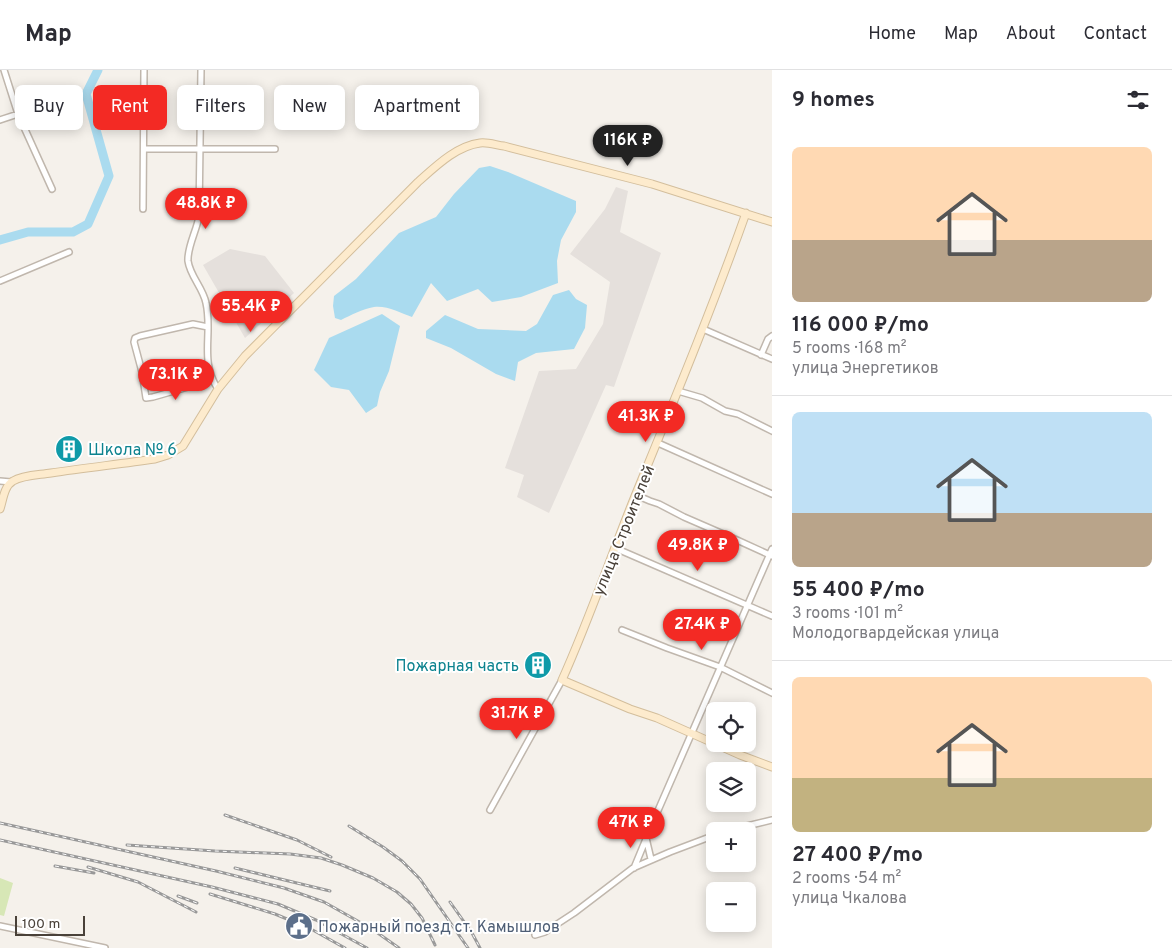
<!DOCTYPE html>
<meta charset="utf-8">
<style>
:root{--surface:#fff;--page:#f2f2f3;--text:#2b2b33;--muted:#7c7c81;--line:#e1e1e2;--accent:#f32a24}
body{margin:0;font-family:Overpass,sans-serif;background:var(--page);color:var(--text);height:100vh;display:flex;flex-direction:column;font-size:19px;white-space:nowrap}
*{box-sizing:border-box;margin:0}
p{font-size:16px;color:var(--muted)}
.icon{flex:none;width:28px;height:28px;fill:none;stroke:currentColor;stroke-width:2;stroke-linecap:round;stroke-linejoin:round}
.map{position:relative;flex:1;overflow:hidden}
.details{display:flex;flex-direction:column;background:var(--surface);width:400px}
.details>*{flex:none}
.guide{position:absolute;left:15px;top:15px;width:475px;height:45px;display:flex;gap:10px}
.fabs{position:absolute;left:706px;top:632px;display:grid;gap:10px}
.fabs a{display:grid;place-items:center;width:50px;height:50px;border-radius:8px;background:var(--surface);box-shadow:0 2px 12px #0003;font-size:25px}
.scale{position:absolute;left:15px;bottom:12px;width:70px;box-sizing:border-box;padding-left:5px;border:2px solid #494139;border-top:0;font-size:14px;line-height:18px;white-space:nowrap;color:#494139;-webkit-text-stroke:4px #fff;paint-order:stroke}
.price{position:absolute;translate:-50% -42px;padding:0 11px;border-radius:18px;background:var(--accent);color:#fff;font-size:16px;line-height:32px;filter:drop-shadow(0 1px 2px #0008)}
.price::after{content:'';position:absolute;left:50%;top:30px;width:15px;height:11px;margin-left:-8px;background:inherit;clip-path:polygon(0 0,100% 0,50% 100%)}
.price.current{background:#222;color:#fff}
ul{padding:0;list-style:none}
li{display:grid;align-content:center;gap:10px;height:265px;padding:0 20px}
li+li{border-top:1px solid var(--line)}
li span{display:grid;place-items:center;height:155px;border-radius:8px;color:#555}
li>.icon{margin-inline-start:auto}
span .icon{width:90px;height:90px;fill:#fffc;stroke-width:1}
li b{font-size:21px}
h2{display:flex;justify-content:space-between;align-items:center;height:60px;padding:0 20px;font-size:21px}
.tag{padding:0 18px;border-radius:8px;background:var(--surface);box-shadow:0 2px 12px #0003;font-size:18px;line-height:45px}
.tag.current{background:var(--accent);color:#fff}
header{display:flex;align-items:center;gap:30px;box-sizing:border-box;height:70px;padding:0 25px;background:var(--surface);border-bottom:1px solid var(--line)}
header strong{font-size:24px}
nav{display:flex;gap:28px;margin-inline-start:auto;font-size:18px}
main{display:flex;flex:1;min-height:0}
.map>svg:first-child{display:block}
</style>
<header>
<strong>Map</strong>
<nav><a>Home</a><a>Map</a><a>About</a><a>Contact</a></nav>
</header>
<main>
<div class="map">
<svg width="772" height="878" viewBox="0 0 772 878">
<rect width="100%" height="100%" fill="#f5f1eb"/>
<path fill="#e5e0dc" d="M616,117L628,121L620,162L661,183L614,317L606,315L549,443L517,427L524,405L505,398L539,301L576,299L603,254L610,212L570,184L605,139Z
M230,179L265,186L294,223L245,268L203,195Z"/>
<path fill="#d7e7b6" d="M0,808L13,813L4,846L0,845Z"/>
<path fill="#aadbef" d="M490,96L508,102L576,131V142L561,170L557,191L558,213L521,227L492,232L478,219L447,231L431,213L412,247C401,243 386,235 374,237C362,239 351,245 341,250L335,248L333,236L334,226L356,209L399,163L436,147L454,124L479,98Z
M569,220L576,229L587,235L585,258L574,279L536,283L518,292L515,311L496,304L451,278L426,268V261L445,245L478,259L526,261L537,254L553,225Z
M382,244L400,256L389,301L380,322L377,336L366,343L349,320L331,317L314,300L329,268Z"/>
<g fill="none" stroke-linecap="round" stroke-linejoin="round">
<path stroke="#aadbef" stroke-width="9" d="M0,170L28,162H73L88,154L109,106L86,24L98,0"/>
<g stroke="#c0b7ad" stroke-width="8">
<path id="street" d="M4,0L18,44L52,119
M201,0L199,146C197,160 187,177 188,191C190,206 203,218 206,233C213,263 199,291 218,319
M0,50L18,44
M144,79H275
M143,139L144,0
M0,211L69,182
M703,259L772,289
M761,285L768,269L772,266
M202,313L153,327L146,328L142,302L134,272L135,268L140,266L193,254L208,257
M678,321L702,328L725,341L738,344L772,361
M658,373L772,424
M0,411L11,412
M636,425L650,431L659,434L684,447L737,470L772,486
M615,478L772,546
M622,560L667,578L720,597L772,623
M490,740L562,610
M726,761L772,750
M651,789L646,768L772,479
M634,798L646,769
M0,856L105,878
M535,865L545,862L574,843L633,798L670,782L715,765"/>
</g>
<g stroke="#d3be9c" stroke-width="9">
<path id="secondary" d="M746,143C712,239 673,333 635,426C610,488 589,550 562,610L630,639L657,648L740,685L772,697
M0,439C3,430 4,416 13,411C23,405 39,405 51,403C85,398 120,394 155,389L168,385L183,376L218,319L245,286L418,112C435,97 456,76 480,73C488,72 496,75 504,76L652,114L772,152"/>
</g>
<use href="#street" stroke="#fff" stroke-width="5"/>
<use href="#secondary" stroke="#fdebcd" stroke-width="7"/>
<g stroke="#999" stroke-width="3">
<path id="rail" d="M225,745L297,770L331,787
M0,753L216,801L284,818L324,832L372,859L399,878
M349,756L383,777L402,791L420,809L468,878
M0,770L212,817L278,834L316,850L367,878
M127,775L215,781L290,784L321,788L342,795L373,808L397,822L411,834L422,848L435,875
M55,796L94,803
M88,797L138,812L196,842
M235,798L330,821
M210,824L275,844L311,859L345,878
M178,826L197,833
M450,832L472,863L480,878"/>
</g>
<use href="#rail" stroke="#fff" stroke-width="1" stroke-dasharray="4" stroke-linecap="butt"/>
</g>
<defs>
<g id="building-disc" transform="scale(1.4375)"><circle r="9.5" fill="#0f9aa8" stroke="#fff"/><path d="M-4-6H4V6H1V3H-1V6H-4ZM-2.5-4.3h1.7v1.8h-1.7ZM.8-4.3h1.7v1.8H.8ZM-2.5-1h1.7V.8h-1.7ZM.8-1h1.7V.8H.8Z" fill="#fff"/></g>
<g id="civic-disc" transform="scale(1.4375)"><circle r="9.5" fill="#5c6f8a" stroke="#fff"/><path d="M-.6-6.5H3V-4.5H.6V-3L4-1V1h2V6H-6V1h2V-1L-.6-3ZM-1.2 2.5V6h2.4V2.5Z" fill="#fff"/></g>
</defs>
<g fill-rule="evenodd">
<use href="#building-disc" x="69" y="379"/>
<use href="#building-disc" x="538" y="595"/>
<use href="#civic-disc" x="299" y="856"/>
</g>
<g text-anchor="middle" stroke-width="4" stroke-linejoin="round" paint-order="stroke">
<g font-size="16" fill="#0d838f" stroke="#fff" text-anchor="start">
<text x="88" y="385">Школа № 6</text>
<text x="519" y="601" text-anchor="end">Пожарная часть</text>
</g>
<g font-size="16" fill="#494139" stroke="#fff">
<text transform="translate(623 460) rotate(-68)" y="6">улица Строителей</text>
</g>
<g font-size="16" fill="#4e5e75" stroke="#fff" text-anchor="start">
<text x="318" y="862">Пожарный поезд ст. Камышлов</text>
</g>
</g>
</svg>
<div class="fabs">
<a><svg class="icon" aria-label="locate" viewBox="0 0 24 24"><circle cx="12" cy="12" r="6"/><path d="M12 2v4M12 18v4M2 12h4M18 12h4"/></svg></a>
<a><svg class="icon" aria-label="layers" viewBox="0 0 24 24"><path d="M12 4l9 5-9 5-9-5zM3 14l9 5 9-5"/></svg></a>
<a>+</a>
<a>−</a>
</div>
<div class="scale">100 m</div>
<b class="price current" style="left:628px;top:97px">116K ₽</b>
<b class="price" style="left:206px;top:160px">48.8K ₽</b>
<b class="price" style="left:251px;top:263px">55.4K ₽</b>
<b class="price" style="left:176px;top:331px">73.1K ₽</b>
<b class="price" style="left:646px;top:373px">41.3K ₽</b>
<b class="price" style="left:698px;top:502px">49.8K ₽</b>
<b class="price" style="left:702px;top:581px">27.4K ₽</b>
<b class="price" style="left:517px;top:670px">31.7K ₽</b>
<b class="price" style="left:631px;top:779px">47K ₽</b>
<div class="guide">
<a class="tag">Buy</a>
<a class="tag current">Rent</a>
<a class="tag">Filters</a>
<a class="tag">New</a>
<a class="tag">Apartment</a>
</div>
</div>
<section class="details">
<h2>9 homes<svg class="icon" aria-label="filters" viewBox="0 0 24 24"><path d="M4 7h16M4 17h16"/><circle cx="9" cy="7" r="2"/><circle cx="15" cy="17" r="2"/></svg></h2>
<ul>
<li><span style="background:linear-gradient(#ffd9b3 60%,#b9a48a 0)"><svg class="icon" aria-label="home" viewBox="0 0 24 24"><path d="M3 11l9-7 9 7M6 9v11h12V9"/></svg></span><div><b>116 000 ₽/mo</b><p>5 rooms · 168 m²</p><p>улица Энергетиков</p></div></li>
<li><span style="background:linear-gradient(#bfe0f5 65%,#b9a48a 0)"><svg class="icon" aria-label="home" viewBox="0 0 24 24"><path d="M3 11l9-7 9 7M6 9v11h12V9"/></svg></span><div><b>55 400 ₽/mo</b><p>3 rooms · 101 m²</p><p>Молодогвардейская улица</p></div></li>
<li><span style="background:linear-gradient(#ffd9b3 65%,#c2b280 0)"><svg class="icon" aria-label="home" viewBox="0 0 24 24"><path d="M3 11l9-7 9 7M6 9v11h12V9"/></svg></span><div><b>27 400 ₽/mo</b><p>2 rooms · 54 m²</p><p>улица Чкалова</p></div></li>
</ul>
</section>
</main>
